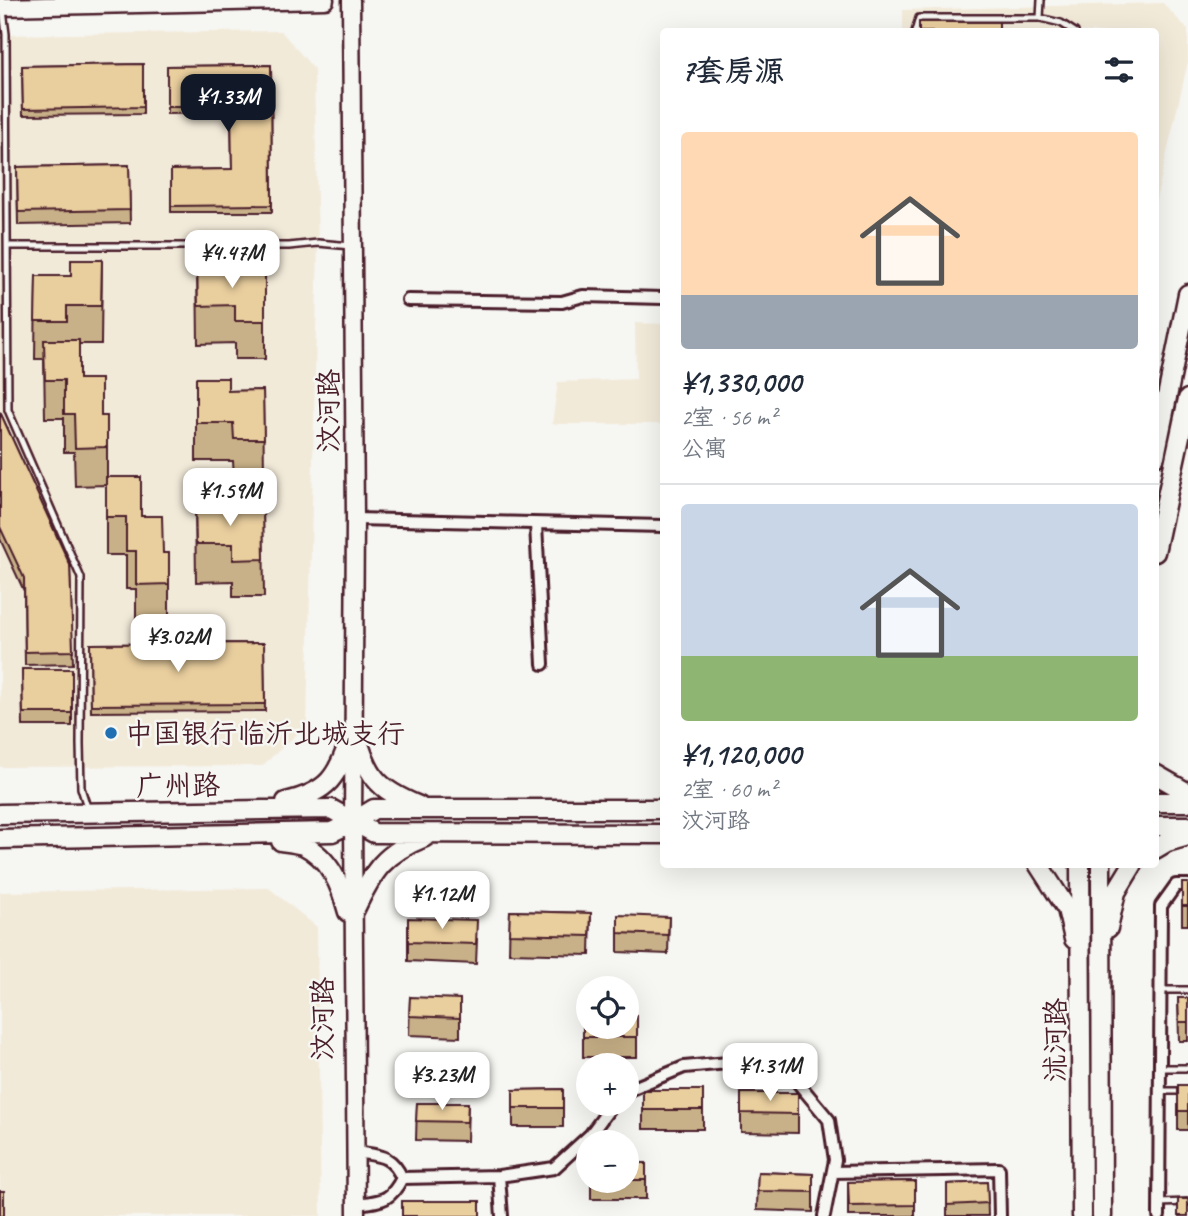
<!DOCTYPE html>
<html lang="zh">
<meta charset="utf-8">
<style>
:root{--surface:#fff;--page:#f2f2f3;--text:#1f2937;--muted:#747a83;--line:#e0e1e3;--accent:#111827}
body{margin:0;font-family:Caveat,"LXGW WenKai TC",sans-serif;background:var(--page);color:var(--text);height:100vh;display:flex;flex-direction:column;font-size:26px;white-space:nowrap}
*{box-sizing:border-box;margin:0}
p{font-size:23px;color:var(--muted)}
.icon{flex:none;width:38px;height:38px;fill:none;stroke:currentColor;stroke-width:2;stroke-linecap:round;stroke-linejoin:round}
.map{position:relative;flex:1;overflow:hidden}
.drawer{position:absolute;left:660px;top:28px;width:499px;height:840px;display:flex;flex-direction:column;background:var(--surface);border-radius:7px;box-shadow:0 7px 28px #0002}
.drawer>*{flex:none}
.fabs{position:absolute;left:576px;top:976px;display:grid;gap:14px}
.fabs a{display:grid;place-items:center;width:63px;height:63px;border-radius:50%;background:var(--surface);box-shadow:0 7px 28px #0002;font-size:35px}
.price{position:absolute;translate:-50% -60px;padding:0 16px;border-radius:14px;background:#fff;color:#222;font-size:23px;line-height:46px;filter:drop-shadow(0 2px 4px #0008)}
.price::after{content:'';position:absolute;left:50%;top:42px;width:21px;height:16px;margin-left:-10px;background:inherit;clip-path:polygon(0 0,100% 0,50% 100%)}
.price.active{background:var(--accent);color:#fff}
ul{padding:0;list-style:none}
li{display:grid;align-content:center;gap:14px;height:371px;padding:0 21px}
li+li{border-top:2px solid var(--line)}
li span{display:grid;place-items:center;height:217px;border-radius:7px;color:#555}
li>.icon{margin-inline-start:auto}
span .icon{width:126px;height:126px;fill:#fffc;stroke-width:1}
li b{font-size:30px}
h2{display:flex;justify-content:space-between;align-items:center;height:84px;padding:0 21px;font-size:30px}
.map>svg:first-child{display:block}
</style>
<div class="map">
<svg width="1188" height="1216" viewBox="0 0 1188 1216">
<rect width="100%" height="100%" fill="#f6f6f2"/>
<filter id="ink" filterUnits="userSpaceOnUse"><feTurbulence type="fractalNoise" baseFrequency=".0143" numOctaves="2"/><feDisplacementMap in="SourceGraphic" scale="14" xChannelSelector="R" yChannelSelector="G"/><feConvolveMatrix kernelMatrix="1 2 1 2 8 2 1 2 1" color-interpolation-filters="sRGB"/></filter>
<g filter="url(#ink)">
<path fill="#f2ead9" d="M1163,3L1188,30V62L1155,204V32L903,31V10Z
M281,31L314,69L318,243L307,725L262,766L0,767V35Z
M635,323L663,324V424H552L558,382L636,379Z
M269,888L317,927L321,1216H0V892Z"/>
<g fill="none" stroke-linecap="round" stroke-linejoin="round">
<g stroke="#4a1f2b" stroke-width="10">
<path id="lane" d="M3,10L6,34L8,410L81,578L80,744L81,788L88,810
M1040,18L1041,0
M915,32L919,18H1040L1061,23L1075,32
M8,246H289L318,243L351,246
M1160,990H1188
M1160,1068H1188
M1160,1091H1188
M1159,1203L1188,1202"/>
</g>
<g stroke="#4a1f2b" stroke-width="16">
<path id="street" d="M408,300L562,302L583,296L663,298
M355,519L663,526
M536,524L543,664
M626,1091L684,1067L739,1062L794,1078L829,1120L835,1160L824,1216
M356,1152C379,1156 391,1154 402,1178C390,1202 381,1201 356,1204
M833,1172L999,1169L1000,1216
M499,1176L502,1216
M402,1178L499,1176L554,1168L590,1135L613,1104
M1159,1216L1161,906L1176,885H1188"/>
</g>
<g stroke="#4a1f2b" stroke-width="21">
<path id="secondary" d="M351,0L355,519L353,822L356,1216
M0,7L325,0"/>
</g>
<g stroke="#4a1f2b" stroke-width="23">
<path id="primary" d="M1155,456L1188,294
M1155,552L1188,399
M354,729C369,775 372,787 419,806
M1155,774L1188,793
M286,802C335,790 337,773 354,729
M1155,802H1188
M0,814L331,809L374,833L663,834
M1155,826H1188
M0,839L332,832L353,822L374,809H663
M281,841C288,842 297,843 303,845C330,858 341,886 348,912
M1155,849L1167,842L1188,836
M1038,864L1067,909L1074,939
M1080,864L1082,1216
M1101,864L1102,1216
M355,909C373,871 384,853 425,837
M1108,928L1116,892L1133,864"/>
</g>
<use href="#lane" stroke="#f6f6f2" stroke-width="5"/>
<use href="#street" stroke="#f6f6f2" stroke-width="10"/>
<use href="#secondary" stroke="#f6f6f2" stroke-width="16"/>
<use href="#primary" stroke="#f6f6f2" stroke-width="18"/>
</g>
<path fill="#c8b188" stroke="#4a1f2b" stroke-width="2" d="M143,64V114L23,115L22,66Z
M271,65L272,212H171V170L232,169L231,113L167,114V66Z
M129,165L130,223L18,225L17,167Z
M102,260L101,344H79V379L101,416H107V477L141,516L163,553H169V622L136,623V589H126V555H106V485L75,486L74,452H64V418H45L44,359H35L36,276H71Z
M197,260L230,273H265V359H235V343L198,344Z
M196,378L228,391L263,390L264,476L234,477L233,461H196Z
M0,412L70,565L73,664L25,665L24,591L0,539Z
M195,499L228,511H263L264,597H233V581L196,582Z
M264,643L265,711L91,712L90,644Z
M22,669H72V726H23Z
M1182,883H1188V925H1182Z
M510,911L591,913L590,955L509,953Z
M669,917L668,954L618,952V933Z
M477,939L476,964L408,961V942Z
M410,997L460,1018V1037L409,1035Z
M1178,998H1188V1041H1179Z
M583,1016H637V1057H583Z
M1178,1085H1188V1130H1178Z
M563,1089V1127H513V1090Z
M643,1090H703V1129H643Z
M741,1093H798V1133L741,1132Z
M417,1103H468L467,1141L416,1140Z
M626,1163H646V1199H591V1181H626Z
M758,1172L813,1174V1212L757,1210Z
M915,1181V1216H848V1182Z
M987,1182L988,1216H947V1184Z"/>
<path fill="#e9ce9e" stroke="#4a1f2b" stroke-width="2" d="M919,22H999V32H919Z
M143,64V107L23,109L22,66Z
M271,65L272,205L171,206V170L232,169L231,107H167V66Z
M129,165L130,210L18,212L17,167Z
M71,260H102L101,306H67V321H35L36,276H71Z
M197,260H229L230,273H265V321H235V305L198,306Z
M44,340H79V379H101V416H107V447L75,448L74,414H64V380H45Z
M196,378H228V391L263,390L264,439H234L233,423H196Z
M0,412L70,565L73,651L25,652L24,578L0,527Z
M106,477H141V516H162L163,553H169V584L136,585V551H126V517H106Z
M228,498V511H263L264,559L233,560V544H196L195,499Z
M264,643L265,704L91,705L90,644Z
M22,669H72V713H23Z
M1182,883H1188V906H1182Z
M510,911L591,913L590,936L509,934Z
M618,915L669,917L668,935L618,933Z
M408,918L477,920L476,944L408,942Z
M410,997L460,999V1018L409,1016Z
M1178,998H1188V1022H1179Z
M583,1016H588V1027H626V1016H637V1037H583Z
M1178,1085H1188V1111H1178Z
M563,1089V1108H513V1090Z
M643,1090H703V1110H643Z
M741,1093H798V1114L741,1113Z
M417,1103H468L467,1122L416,1121Z
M626,1163H646V1180H626Z
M758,1172L813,1174V1192L757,1191Z
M915,1181V1205L849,1206L848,1182Z
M987,1182L988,1203L947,1205V1184Z
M0,1191H4V1216H0Z
M1178,1199H1188V1216H1178Z
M402,1201H480V1216H402Z"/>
</g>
<circle fill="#1f6fb2" stroke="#f6f6f2" stroke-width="2.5" cx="111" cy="733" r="7"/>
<g text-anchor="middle" stroke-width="5" stroke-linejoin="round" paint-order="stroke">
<g font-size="28" fill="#4a1f2b" stroke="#f6f6f2">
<text transform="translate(328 411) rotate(-90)" y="10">汶河路</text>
<text transform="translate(178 785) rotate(-1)" y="10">广州路</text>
<text transform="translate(322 1019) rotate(-90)" y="10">汶河路</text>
<text transform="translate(1055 1040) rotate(-90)" y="10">沭河路</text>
</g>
<g font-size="28" fill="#4a1f2b" stroke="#f6f6f2" text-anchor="start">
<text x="125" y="743">中国银行临沂北城支行</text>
</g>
</g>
</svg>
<div class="fabs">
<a><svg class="icon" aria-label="locate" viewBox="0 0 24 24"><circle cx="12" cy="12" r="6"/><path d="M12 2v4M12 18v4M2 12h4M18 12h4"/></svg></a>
<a>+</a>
<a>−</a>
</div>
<b class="price active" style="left:228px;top:134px">¥1.33M</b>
<b class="price" style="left:232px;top:290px">¥4.47M</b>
<b class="price" style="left:230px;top:528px">¥1.59M</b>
<b class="price" style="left:178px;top:674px">¥3.02M</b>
<b class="price" style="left:442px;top:931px">¥1.12M</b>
<b class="price" style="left:770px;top:1103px">¥1.31M</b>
<b class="price" style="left:442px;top:1112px">¥3.23M</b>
<section class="drawer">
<h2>7套房源<svg class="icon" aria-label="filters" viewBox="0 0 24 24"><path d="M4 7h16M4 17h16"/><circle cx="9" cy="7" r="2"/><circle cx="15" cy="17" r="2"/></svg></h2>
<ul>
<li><span style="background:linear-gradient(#ffd9b3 75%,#9aa5b1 0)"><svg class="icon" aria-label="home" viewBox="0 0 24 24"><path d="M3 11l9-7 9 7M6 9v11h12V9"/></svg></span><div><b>¥1,330,000</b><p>2室 · 56 m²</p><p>公寓</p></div></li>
<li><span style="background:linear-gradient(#c9d6e8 70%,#8fb573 0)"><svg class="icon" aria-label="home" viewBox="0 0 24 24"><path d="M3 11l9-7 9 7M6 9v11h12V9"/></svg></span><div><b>¥1,120,000</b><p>2室 · 60 m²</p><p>汶河路</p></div></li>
</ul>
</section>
</div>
